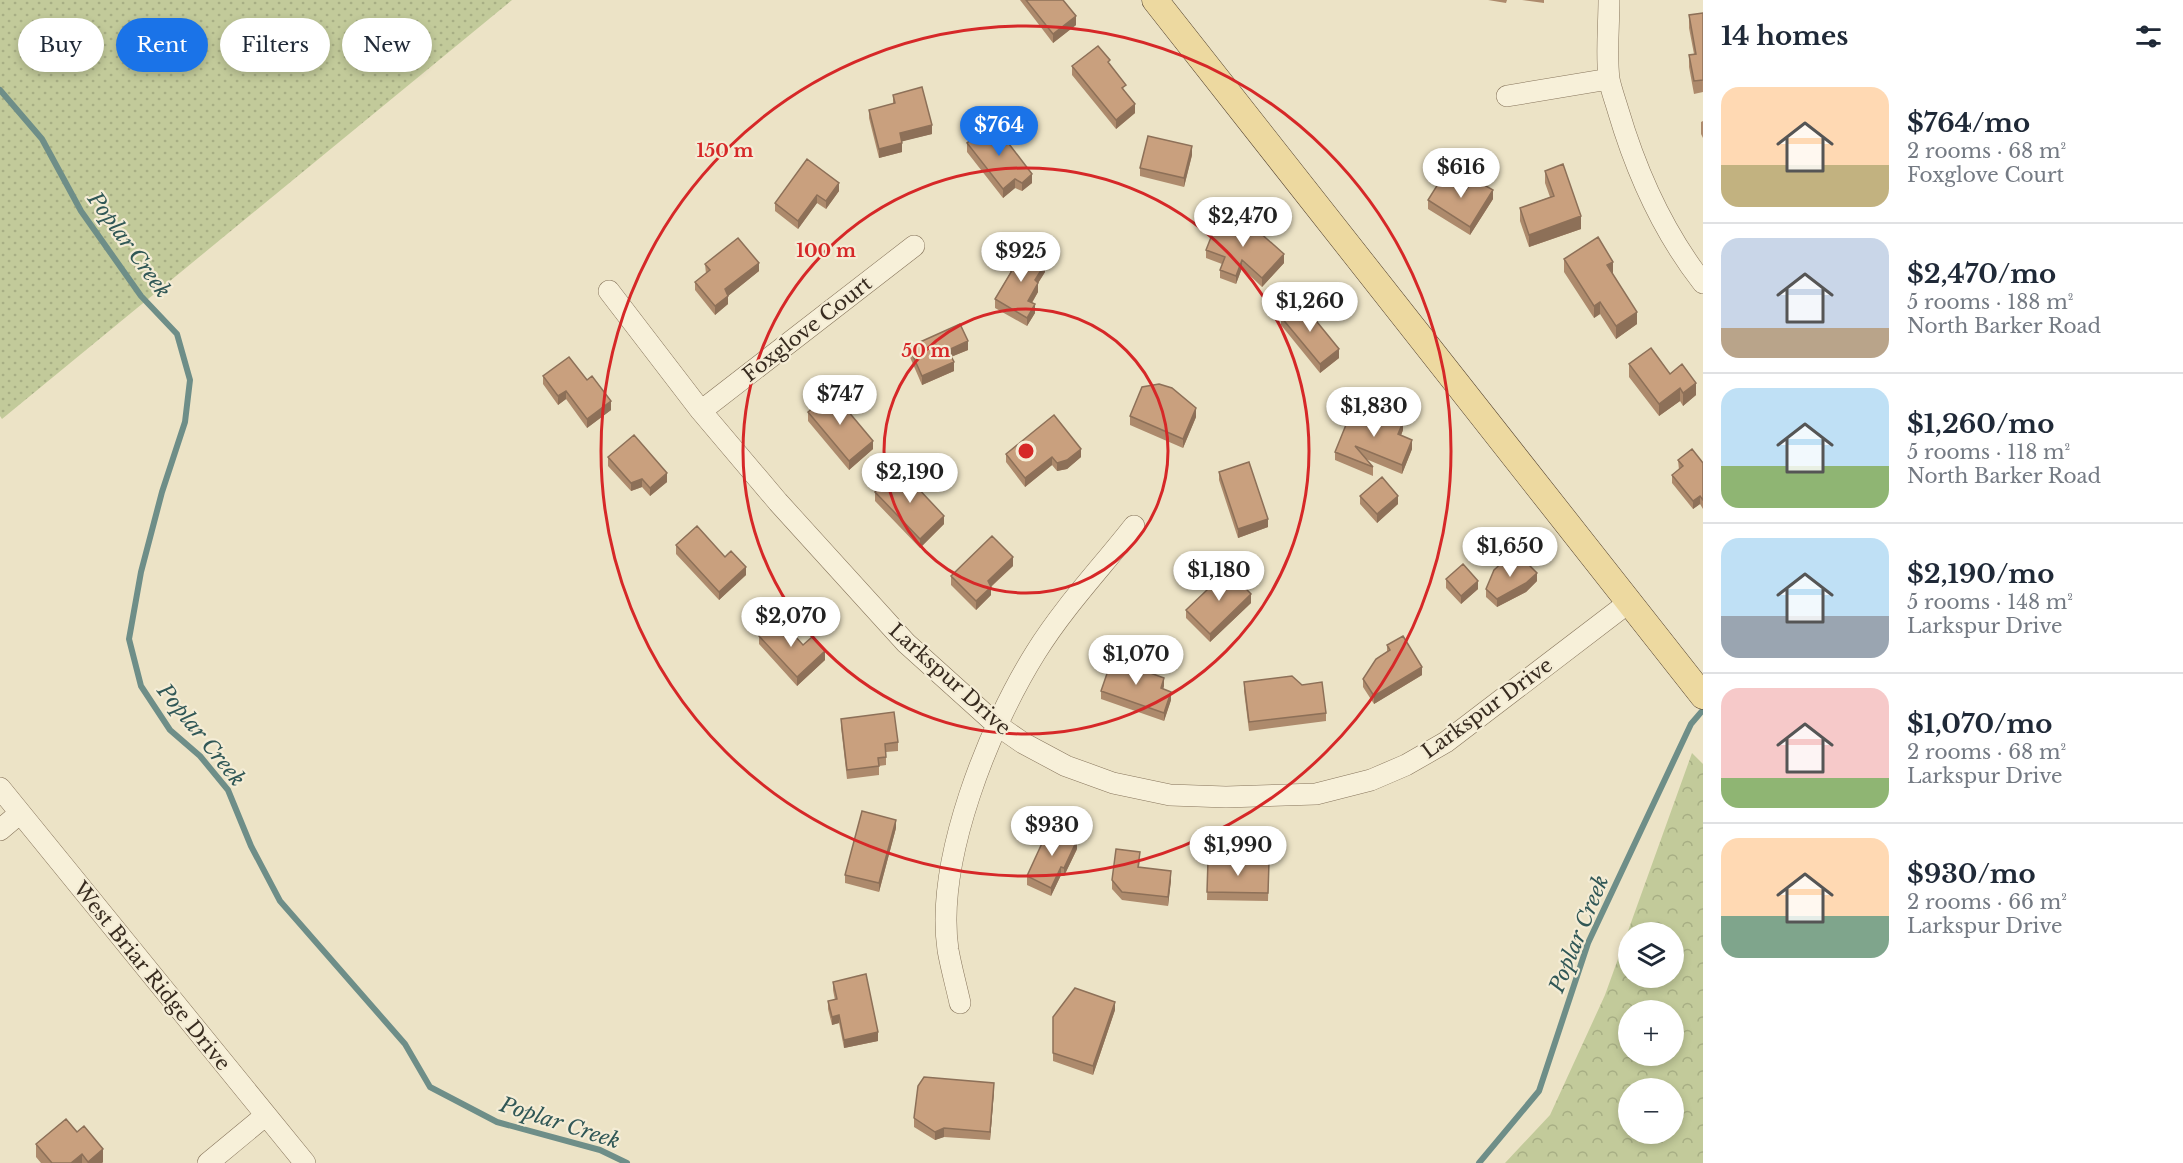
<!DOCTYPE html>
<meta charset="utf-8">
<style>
:root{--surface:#fff;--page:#f6f6f7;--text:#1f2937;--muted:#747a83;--line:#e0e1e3;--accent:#1a73e8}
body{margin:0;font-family:"Libre Baskerville",serif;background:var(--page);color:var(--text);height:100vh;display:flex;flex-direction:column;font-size:22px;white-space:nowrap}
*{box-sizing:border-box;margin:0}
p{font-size:20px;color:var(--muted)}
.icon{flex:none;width:33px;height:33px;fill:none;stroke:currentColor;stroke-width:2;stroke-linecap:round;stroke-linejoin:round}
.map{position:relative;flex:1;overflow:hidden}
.sheet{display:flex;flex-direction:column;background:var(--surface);width:480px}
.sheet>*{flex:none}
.hud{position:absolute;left:18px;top:18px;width:570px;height:54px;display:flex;gap:12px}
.fabs{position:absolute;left:1618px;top:922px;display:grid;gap:12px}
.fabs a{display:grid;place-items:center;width:66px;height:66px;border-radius:50%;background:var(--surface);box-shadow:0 3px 9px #0003;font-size:30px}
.price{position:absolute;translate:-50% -51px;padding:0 14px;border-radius:21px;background:#fff;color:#222;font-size:20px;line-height:39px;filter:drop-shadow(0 2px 3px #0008)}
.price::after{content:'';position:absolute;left:50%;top:36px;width:18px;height:14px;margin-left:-9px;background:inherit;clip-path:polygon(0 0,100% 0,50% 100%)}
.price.selected{background:var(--accent);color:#fff}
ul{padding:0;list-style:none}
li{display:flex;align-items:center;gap:18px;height:150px;padding:0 18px}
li+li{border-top:2px solid var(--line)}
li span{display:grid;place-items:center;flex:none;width:168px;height:120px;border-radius:18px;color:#555}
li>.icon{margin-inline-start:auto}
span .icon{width:72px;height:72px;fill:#fffc;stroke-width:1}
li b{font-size:26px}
h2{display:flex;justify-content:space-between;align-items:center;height:72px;padding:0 18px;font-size:26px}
.tag{padding:0 21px;border-radius:27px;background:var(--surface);box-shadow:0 3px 9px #0003;font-size:21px;line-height:54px}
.tag.selected{background:var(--accent);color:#fff}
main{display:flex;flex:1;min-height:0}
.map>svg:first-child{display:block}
</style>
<main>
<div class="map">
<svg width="1703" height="1163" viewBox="0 0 1703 1163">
<defs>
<pattern id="forest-crowns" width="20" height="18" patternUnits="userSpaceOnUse" patternTransform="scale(1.5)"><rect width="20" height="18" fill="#c2ca9a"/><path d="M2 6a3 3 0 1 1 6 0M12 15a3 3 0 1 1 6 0" fill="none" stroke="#a7ae84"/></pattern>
<pattern id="park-dots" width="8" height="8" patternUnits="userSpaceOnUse" patternTransform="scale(1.5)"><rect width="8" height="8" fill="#c2ca9a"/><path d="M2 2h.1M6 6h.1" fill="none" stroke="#a7ae84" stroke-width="1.8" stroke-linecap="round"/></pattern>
</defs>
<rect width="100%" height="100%" fill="#ece3c6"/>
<path fill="url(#forest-crowns)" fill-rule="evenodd" d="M1692,753L1703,764V1163H1505L1550,1115L1605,995ZM1629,933H1674V978H1629ZM1629,1011H1674V1056H1629ZM1629,1089H1674V1134H1629Z"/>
<path fill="url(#park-dots)" d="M0,0H512L2,419L0,416Z"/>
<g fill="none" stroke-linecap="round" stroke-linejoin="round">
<path stroke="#6e8e88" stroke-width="6" d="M0,90L42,139L81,211L141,296L177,334L190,380L185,422L162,492L141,572L129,639L141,686L170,730L200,756L228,790L251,846L280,901L405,1044L430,1087L497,1122L600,1150L627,1163
M1479,1163L1539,1091L1588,943L1691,724L1703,710"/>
<g stroke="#87755c" stroke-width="22">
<path id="minor" d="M1609,0C1609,25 1606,54 1609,79C1611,89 1615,100 1618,110C1636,171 1663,232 1703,283
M1507,96L1609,79
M609,291L701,411L778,502L906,643L997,725L1023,743L1066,766L1113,783L1170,795L1226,797L1316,794L1371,780L1406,765L1446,742L1628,603
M701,411L914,246
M0,788L305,1163
M0,830L19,814
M960,1003C956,985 951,967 948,950C935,860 989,727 1036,652C1064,607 1101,568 1134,526
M208,1163L266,1115"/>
</g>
<g stroke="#554330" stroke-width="27">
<path id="major" d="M1155,0L1703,696"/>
</g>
<use href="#minor" stroke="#f7f0d9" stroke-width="21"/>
<use href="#major" stroke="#edd9a0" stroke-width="26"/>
</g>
<path fill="#ad8a6c" d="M1020,0H1063L1076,25L1053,43Z
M1488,0H1507L1506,3Z
M1522,0H1544V3Z
M1703,13V92L1694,94L1689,67V55L1694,54L1689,28V15Z
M1110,65L1126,93L1135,113L1116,129L1072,75V66Z
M893,95L932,134L902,141V152L879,158L869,118V110L893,104Z
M1703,121V138L1701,134V122Z
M967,143L1032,183L1022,191L1015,188L1003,198L967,152Z
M1192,155L1184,187L1140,176V168Z
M1545,171L1581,229L1529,247L1520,221V208L1550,197L1545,183Z
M839,191L826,209L817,203L798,229L775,211V203Z
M1493,199L1470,235L1428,209V200Z
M1206,250L1284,263L1262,287L1242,268L1236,284L1220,278V270L1222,264L1206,258Z
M1564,259L1613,274L1637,324L1616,339L1600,314L1594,318L1564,272Z
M1010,263L1045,272L1038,283V292L1032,303L1035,313L1027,326L995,308V299L1010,273Z
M705,264L759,271L728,296V304L715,315L695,290V282L706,274Z
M1281,317L1339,358L1320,373L1281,325Z
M909,347L968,350L951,357L954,371L922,385L909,355Z
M1629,364L1670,374L1696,395L1683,406L1680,401L1659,416L1629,377Z
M543,376L587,380L611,410L587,428L566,399L558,405L543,384Z
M808,412L873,449L849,470L808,421Z
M1130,416L1196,417L1183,448L1130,425Z
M1403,430L1401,435L1412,449L1402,474L1366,459L1373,467V476L1335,460V452Z
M1006,454L1081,457L1067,469L1057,471L1052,465L1025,487L1006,462Z
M608,457L667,482L650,496L642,487L631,491L608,466Z
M1678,460L1703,463V509L1700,504L1693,509L1672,483V475L1679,470Z
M1219,472L1268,527L1238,538L1219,480Z
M875,492L944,524L920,548L875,501Z
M1360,496L1398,504L1377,523L1360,504Z
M676,545L725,557L746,575L719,600L676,554Z
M1013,566L991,587V595L976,610L951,585V576Z
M1511,567L1537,581L1526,592L1497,607L1486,597V589Z
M1446,579L1478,589L1461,604L1446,588Z
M1251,603L1210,642L1186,618V610Z
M759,636L803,645L825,660L797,686L759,644Z
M1387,645L1422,675L1374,704L1363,687V679L1387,652Z
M1244,682L1326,713V721L1249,731L1244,691Z
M1164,686L1163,689L1171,700L1164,721L1101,699V691Z
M841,719L898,742V751L886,752V765L879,766V775L847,779L841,727Z
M896,828L879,892L845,883V875Z
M1077,849L1064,876L1061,875L1051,896L1027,885V876Z
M1140,860L1139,867L1171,880L1168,906L1122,900L1112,889V880Z
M1208,860L1269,862L1268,901L1207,900Z
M833,982L878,1041L844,1048L839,1023L832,1025L828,1009V1001L835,1000L833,990Z
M1115,1010L1093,1075L1053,1061V1017Z
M994,1091L990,1140L944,1137L935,1140L914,1127V1118Z
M66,1119L103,1162L102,1163H41L36,1157V1144Z"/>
<path fill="#8d7058" d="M1076,16V25L1053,43V34Z
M1135,104V113L1116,129V120Z
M932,125V134L900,142V133Z
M902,143V152L879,158V149Z
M1192,146V155L1184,187V178Z
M1032,174V183L1022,191V183Z
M1015,179V188L1003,198V189Z
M839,183V191L826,209V201Z
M1493,190V199L1470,235V227Z
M817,195V203L798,229V221Z
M1581,216V229L1529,247V235Z
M1284,254V263L1262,287V278Z
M1242,260V268L1236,284V276Z
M1613,262V274L1607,265Z
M759,263V271L728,296V304L715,315V306L725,289Z
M1045,264V272L1035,288V280Z
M1038,283V292L1028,309V301Z
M1600,302V314L1594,318V306Z
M1035,304V313L1027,326V318Z
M1637,312V324L1616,339V326Z
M968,341V350L948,358V350Z
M1339,349V358L1320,373V364Z
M954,362V371L922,385V376Z
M1696,383V395L1683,406V393Z
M1680,388V401L1659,416V404Z
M566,391V399L558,405V396Z
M611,401V410L587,428V419Z
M1196,408V417L1183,448V439Z
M1403,422V430L1398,443V434Z
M1412,440V449L1402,474V465Z
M873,441V449L849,470V461Z
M1081,449V457L1067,469L1057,471V463Z
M1052,457V465L1025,487V478Z
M667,473V482L650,496V488Z
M642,479V487L631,491V483Z
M1398,496V504L1377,523V514Z
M1700,496V504L1693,509V501Z
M944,516V524L920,548V539Z
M1268,519V527L1238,538V529Z
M1013,557V566L988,589V581Z
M746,567V575L719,600V592Z
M1537,573V581L1526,592L1497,607V599Z
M1478,581V589L1461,604V596Z
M991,587V595L976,610V601Z
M1251,594V603L1210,642V634Z
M825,651V660L797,686V677Z
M1422,667V675L1374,704V696Z
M1164,678V686L1161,696V688Z
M1171,692V700L1164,721V713Z
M896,820V828L879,892V883Z
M1077,840V849L1064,876V868Z
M1061,867V875L1051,896V888Z
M1171,871V880L1168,906V897Z
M1115,1002V1010L1093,1075V1066Z
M839,1015V1023L832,1025V1017Z
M878,1032V1041L844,1048V1040Z
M994,1083V1091L990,1140V1132Z
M944,1128V1137L935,1140V1132Z
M103,1149V1162L102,1163H88V1162Z
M82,1154V1163H71Z"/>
<path fill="#c9a07e" stroke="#8d7058" stroke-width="1.5" d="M1026,0H1063L1076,16L1053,34Z
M1703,13V80L1694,81L1689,55L1696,54L1689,15Z
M1098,46L1110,60L1108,62L1126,85L1122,88L1135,104L1116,120L1072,66Z
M922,87L932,125L900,133L902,143L879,149L869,110L895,103L893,95Z
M993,123L1032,174L1022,183L1015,179L1003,189L967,143Z
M1148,136L1192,146L1184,178L1140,168Z
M807,159L839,183L826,201L817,195L798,221L775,203Z
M1563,164L1581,216L1529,235L1520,208L1554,196L1545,171Z
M1443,176L1466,190L1474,179L1493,190L1470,227L1428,200Z
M1219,217L1258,231L1284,254L1262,278L1242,260L1236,276L1220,270L1225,257L1206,250Z
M1598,237L1613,262L1607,265L1637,312L1616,326L1600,302L1594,306L1564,259Z
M738,238L759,263L725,289L728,296L715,306L695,282L710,270L705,264Z
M1019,248L1045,264L1035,280L1038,283L1028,301L1035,304L1027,318L995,299L1013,269L1010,263Z
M1300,301L1339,349L1320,364L1281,317Z
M960,324L968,341L948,350L954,362L922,376L909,347Z
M1651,348L1670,374L1682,364L1696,383L1683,393L1680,388L1659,404L1629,364Z
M569,357L587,380L592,376L611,401L587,419L566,391L558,396L543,376Z
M1159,384L1172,388L1196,408L1183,439L1130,416L1142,387Z
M832,392L873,441L849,461L808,412Z
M1352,410L1371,418L1374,410L1403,422L1398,434L1412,440L1402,465L1355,446L1373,467L1335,452Z
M1054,415L1081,449L1067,460L1057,463L1052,457L1025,478L1006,454Z
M634,435L667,473L650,488L642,479L631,483L608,457Z
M1692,449L1703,463V500L1700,496L1693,501L1672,475L1683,466L1678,460Z
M1249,462L1268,519L1238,529L1219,472Z
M900,469L944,516L920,539L875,492Z
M1382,477L1398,496L1377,514L1360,496Z
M697,526L725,557L731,551L746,567L719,592L676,545Z
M992,536L1013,557L988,581L991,587L976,601L951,576Z
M1521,557L1537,573L1526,583L1497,599L1486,589L1494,570L1505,560L1511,567Z
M1463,564L1478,581L1461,596L1446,579Z
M1228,570L1251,594L1210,634L1186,610Z
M779,618L803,645L812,637L825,651L797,677L759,636Z
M1403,636L1422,667L1374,696L1363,679L1376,659L1390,650L1387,645Z
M1112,659L1164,678L1161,688L1171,692L1164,713L1101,691Z
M1292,676L1302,685L1322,682L1326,713L1249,722L1244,682Z
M894,712L898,742L885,744L886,757L878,758L879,766L847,770L841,719Z
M862,811L896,820L879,883L845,875Z
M1049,828L1077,840L1064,868L1061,867L1051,888L1027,876Z
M1116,849L1140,852L1138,867L1171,871L1168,897L1122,892L1112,880Z
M1208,860L1269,862L1268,893L1207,892Z
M866,974L878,1032L844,1040L839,1015L832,1017L828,1001L837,999L833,982Z
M1075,988L1115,1002L1093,1066L1053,1053V1017Z
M924,1077L994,1083L990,1132L944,1128L935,1132L914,1118L918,1086Z
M66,1119L77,1132L84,1126L103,1149L88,1162L82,1154L71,1163H52L36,1144Z"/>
<g fill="none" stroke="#d62828" stroke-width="3">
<circle cx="1026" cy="451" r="142"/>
<circle cx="1026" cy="451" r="283"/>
<circle cx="1026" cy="451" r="425"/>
</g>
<g text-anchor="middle" stroke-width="4.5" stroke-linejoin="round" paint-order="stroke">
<g font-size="20" fill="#382c20" stroke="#f4ecd5">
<text transform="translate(807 329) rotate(-38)" y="7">Foxglove Court</text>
<text transform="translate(950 679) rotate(42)" y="7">Larkspur Drive</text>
<text transform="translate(1487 708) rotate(-36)" y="7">Larkspur Drive</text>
<text transform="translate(152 976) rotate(51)" y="7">West Briar Ridge Drive</text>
</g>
<g font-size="21" font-style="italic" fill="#305756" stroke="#f4ecd5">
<text transform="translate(129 245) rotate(54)" y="7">Poplar Creek</text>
<text transform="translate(201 735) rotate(51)" y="7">Poplar Creek</text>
<text transform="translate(1579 934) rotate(-68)" y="7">Poplar Creek</text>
<text transform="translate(560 1123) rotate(18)" y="7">Poplar Creek</text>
</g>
</g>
<circle cx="1026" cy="451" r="9" fill="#d62828" stroke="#f4ecd5" stroke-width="3"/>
<g font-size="18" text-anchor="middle" font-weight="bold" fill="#d62828" stroke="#f4ecd5" stroke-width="4.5" stroke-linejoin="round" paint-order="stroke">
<text x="725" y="157">150 m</text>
<text x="826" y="257">100 m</text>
<text x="926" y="357">50 m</text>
</g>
</svg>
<div class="fabs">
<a><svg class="icon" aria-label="layers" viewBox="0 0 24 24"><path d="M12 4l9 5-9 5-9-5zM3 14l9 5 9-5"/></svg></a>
<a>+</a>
<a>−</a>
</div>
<b class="price selected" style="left:999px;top:157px">$764</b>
<b class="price" style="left:1461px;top:199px">$616</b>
<b class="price" style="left:1243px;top:248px">$2,470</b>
<b class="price" style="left:1021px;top:283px">$925</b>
<b class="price" style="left:1310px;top:333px">$1,260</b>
<b class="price" style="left:840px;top:426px">$747</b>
<b class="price" style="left:1374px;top:438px">$1,830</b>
<b class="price" style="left:910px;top:504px">$2,190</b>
<b class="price" style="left:1510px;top:578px">$1,650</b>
<b class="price" style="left:1219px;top:602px">$1,180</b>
<b class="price" style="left:791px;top:648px">$2,070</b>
<b class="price" style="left:1136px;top:686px">$1,070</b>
<b class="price" style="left:1052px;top:857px">$930</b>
<b class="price" style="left:1238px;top:877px">$1,990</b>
<div class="hud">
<a class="tag">Buy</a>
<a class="tag selected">Rent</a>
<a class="tag">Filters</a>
<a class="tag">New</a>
</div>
</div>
<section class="sheet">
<h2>14 homes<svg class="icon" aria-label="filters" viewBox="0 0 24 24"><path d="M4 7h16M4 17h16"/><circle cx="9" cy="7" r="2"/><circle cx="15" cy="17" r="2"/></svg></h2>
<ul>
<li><span style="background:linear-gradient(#ffd9b3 65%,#c2b280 0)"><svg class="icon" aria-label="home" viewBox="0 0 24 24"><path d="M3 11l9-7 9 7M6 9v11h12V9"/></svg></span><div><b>$764/mo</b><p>2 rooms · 68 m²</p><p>Foxglove Court</p></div></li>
<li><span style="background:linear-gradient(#c9d6e8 75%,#b9a48a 0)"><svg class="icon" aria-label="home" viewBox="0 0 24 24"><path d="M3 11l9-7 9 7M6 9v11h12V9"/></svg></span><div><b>$2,470/mo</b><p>5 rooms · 188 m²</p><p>North Barker Road</p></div></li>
<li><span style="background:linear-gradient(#bfe0f5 65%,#8fb573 0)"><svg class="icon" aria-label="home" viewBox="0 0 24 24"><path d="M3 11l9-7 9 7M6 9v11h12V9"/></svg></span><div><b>$1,260/mo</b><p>5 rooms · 118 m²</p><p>North Barker Road</p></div></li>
<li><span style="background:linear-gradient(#bfe0f5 65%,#9aa5b1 0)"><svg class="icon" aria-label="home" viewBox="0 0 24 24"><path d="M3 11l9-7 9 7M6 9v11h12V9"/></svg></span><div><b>$2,190/mo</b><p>5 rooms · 148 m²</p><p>Larkspur Drive</p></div></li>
<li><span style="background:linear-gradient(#f6c9c9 75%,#8fb573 0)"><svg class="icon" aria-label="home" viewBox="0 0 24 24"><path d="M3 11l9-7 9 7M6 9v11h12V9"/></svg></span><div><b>$1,070/mo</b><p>2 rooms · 68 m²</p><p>Larkspur Drive</p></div></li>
<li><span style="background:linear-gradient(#ffd9b3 65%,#7fa58c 0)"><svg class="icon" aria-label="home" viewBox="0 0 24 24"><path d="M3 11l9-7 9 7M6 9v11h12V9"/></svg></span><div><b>$930/mo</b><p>2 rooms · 66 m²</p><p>Larkspur Drive</p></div></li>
</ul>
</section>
</main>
